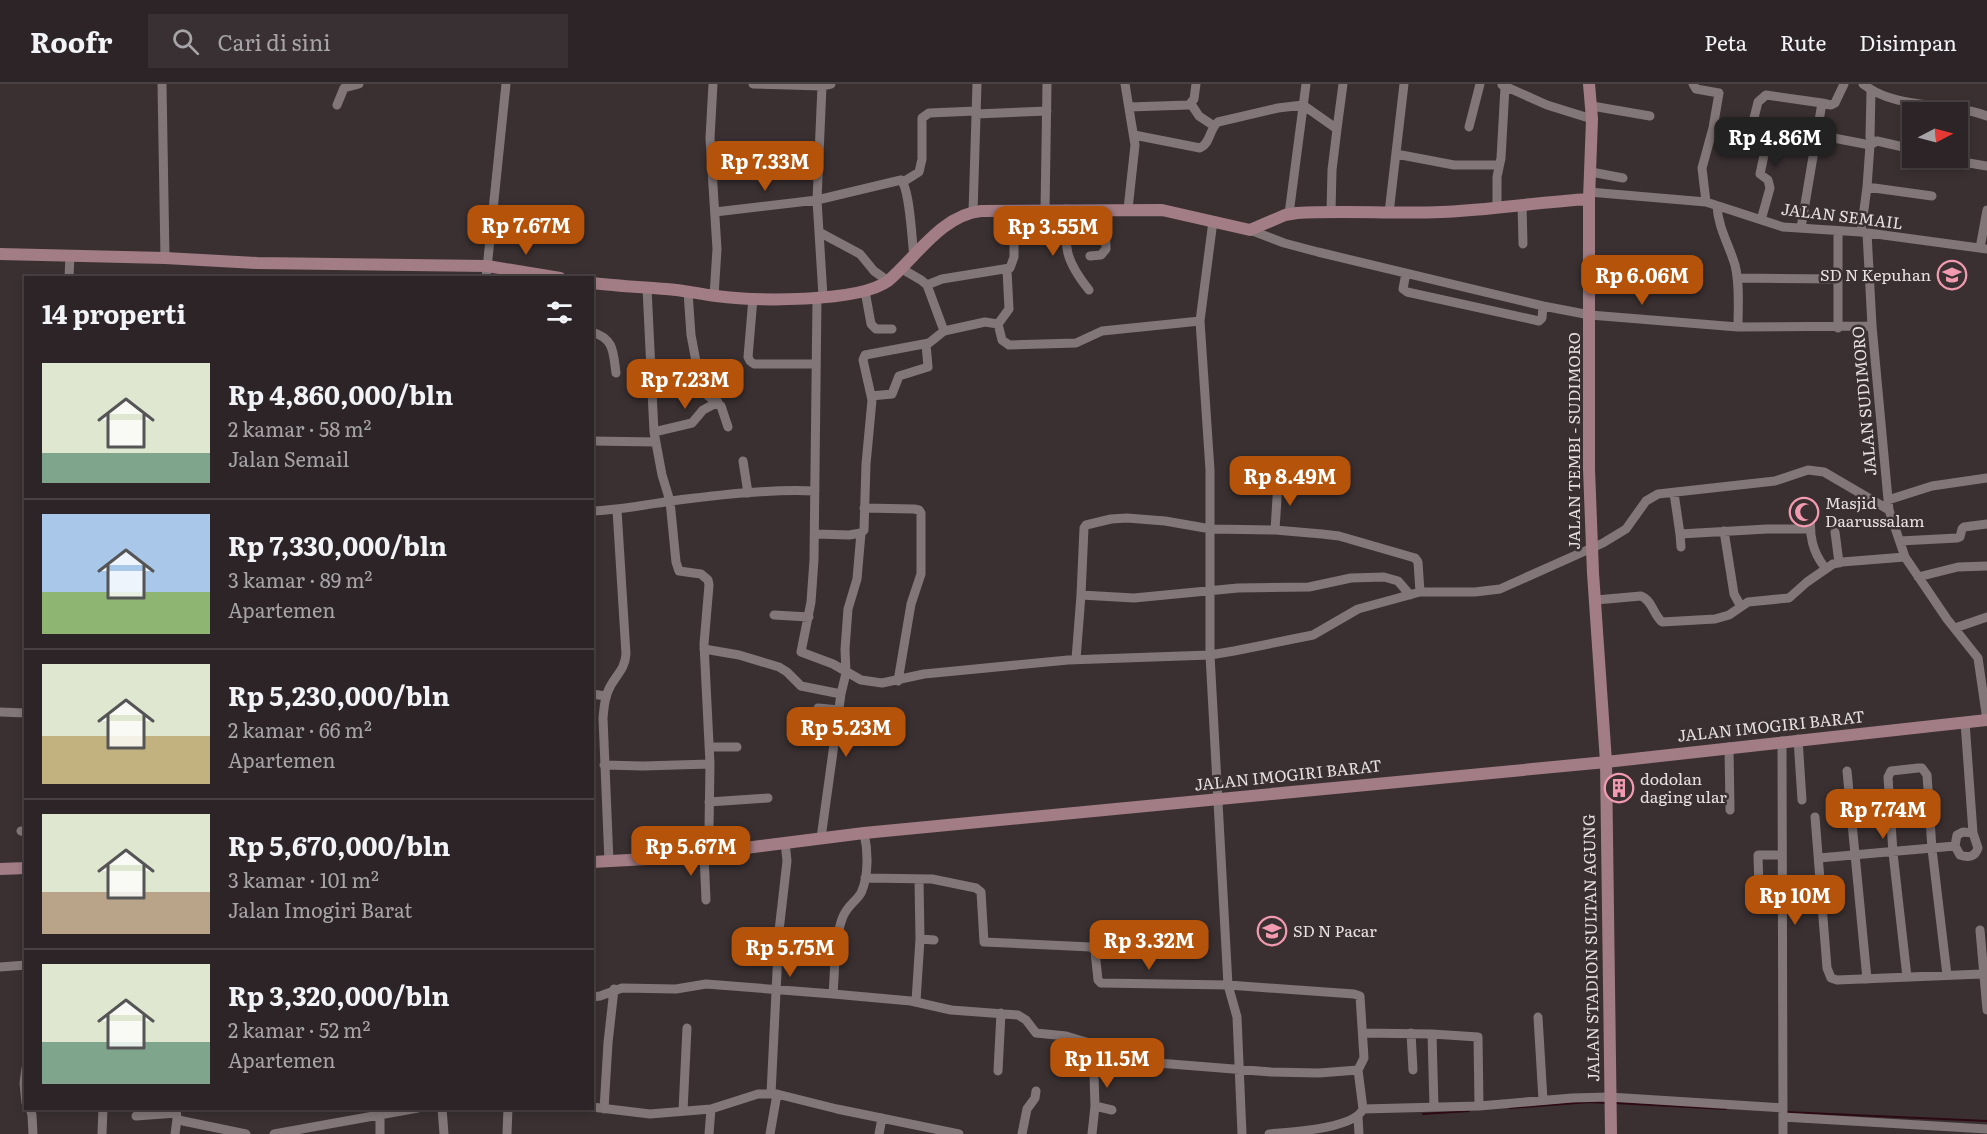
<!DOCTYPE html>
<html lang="id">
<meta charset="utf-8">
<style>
:root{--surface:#2c2426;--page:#383032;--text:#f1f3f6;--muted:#a6a4a7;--line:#484143;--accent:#b45309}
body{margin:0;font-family:Literata,serif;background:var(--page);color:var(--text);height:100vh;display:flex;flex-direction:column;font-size:22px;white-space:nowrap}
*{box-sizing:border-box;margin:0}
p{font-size:20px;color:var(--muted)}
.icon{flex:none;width:33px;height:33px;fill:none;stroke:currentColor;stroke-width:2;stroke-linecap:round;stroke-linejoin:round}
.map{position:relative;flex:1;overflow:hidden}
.panel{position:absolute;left:24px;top:192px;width:570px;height:834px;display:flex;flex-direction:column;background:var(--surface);border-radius:0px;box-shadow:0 3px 9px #0003,0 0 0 2px var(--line)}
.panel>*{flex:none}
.needle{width:39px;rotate:84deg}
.fabs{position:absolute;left:1902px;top:18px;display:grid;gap:12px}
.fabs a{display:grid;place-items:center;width:66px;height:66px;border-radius:0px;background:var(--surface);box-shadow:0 3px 9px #0003,0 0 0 2px var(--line);font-size:30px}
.price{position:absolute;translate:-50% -51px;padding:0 14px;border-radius:12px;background:var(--accent);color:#fff;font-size:20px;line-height:39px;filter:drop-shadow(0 2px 3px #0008)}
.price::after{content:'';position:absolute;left:50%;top:36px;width:18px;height:14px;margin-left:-9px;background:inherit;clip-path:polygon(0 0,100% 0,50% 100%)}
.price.on{background:#222;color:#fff}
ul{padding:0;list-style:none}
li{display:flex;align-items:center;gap:18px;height:150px;padding:0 18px}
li+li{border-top:2px solid var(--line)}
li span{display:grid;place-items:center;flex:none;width:168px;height:120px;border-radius:0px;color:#555}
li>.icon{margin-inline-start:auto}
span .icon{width:72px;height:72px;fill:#fffc;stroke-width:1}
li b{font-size:26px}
h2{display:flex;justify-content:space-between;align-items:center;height:72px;padding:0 18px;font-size:26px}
header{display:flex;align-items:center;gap:36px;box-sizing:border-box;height:84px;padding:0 30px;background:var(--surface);border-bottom:2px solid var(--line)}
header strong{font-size:28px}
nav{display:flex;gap:33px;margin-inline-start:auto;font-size:21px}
.search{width:420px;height:54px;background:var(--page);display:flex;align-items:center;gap:15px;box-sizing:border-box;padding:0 21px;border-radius:0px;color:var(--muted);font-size:22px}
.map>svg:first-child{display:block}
</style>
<header>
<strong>Roofr</strong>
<div class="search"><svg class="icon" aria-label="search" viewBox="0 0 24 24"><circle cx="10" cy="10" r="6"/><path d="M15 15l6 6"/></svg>Cari di sini</div>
<nav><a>Peta</a><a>Rute</a><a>Disimpan</a></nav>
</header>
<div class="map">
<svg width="1987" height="1050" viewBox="0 0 1987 1050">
<rect width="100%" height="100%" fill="#3a3032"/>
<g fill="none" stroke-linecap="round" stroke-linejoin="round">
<path stroke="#2c0914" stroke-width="2" d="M1615,1019L1726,1025
M1510,1024L1590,1018L1607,1019
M1786,1028L1987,1037
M1423,1030L1469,1027"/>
<path stroke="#827678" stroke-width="9" d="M162,0L165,174
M713,0L710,54L717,165L714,212
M753,0L822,2L831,0
M1125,0L1135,61L1128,125
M1693,0L1696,5L1719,9L1713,44L1702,84L1706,118
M1863,0C1897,27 1948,17 1987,32
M1502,1L1547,21L1592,35
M822,2L817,116L823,212
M1871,7L1870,53L1873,58
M1822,19L1831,21L1835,19L1844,0
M1191,20L1199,32L1214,42
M337,21L344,4L359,0
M1592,22L1650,32
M1129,23L1189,21L1194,15L1196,0
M976,30L1047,27
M1469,43L1480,0
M1713,44L1749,54L1758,18L1766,11L1822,19L1801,144
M1337,45L1343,0
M1134,51L1200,64C1211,59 1209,45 1218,38L1278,24L1303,21L1337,45L1332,86L1331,128
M1818,51L1870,61
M1749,54L1765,59L1766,62L1760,90L1768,96L1770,104L1761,136
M1396,70L1454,81H1499
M1939,74L1987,82
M1591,88L1623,94
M903,98L919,88L922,75V34L929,29L976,27
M1867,103L1932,112
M1589,108L1706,118L1783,143L1861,148L1987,165
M1522,120L1523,160
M1717,122C1718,143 1729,161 1735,181C1740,201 1738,223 1738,243
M1497,124V93L1501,74L1505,3
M1066,125C1065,164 1064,175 1089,206
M1045,126L1047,0
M715,128L817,116L901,96C910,105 912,158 914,173
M973,128L977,0
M1389,129L1404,0
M1289,130L1306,0
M1213,137L1200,237L1210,386V571L1228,901L1237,933L1242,1050
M1250,146L1284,159L1318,168L1543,222L1590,231L1738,243L1872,242
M1838,147V244
M819,148L860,170L874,187L888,197
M1861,148L1867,103L1870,61L1877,57L1912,65
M1867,149L1872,242L1889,426L1905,473L1947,535L1978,574L1987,636
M1980,164L1987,126
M1090,172L1101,171L1106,165L1105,126
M902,185L921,196L927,201L944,247
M1406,189L1403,205L1407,208L1539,237L1542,234L1543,222
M69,194L70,171
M486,194L506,0
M1737,194L1837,195
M927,201L942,195L1010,184L1014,173V127
M647,204L654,348L662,391L670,417L676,478L679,487L701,490L708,496L709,501L704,560L710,680L709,745L711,769
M865,207L871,240L876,245H892
M688,208L691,251L701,304L703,308L721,322L728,343
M817,213L814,476L811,518L801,568L833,580L861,596L882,599L924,590L1068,576L1210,571L1234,567L1313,551L1358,525L1420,508H1475L1500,505L1603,459L1626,445L1646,417L1658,410L1775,397L1808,386L1824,388L1889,426
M753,214L748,273L750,277L754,280H815
M998,240L1009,225L1007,186
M592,248C615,255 613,269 616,289
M871,312L892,310L899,292L928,283L926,260
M654,348L692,339L703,326L718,318
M592,357L656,358
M743,377L748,409
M1674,409L1680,450L1767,445H1809
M1888,416L1932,402L1987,394
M864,424L914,425L919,426L921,429V490L911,520L898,597
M592,427C619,426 645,421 671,417C718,411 767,405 815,407
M1811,430C1809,451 1812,468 1826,485
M1275,446L1278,398
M1724,447L1734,510L1740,521
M1835,448L1839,479
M815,450L849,451L861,449L864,446L866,380L872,316L863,276L865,271L929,259L944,247L985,238L998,240L1002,256L1009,261L1076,259L1102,247L1200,237
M1680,450L1681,463
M1900,457L1957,454L1960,453L1962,445L1964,443L1987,440
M1918,493L1958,483L1987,482
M1081,511L1134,514L1238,504L1309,503L1351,494L1384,493L1398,497L1410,511
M1596,516L1641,512C1652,516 1653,530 1662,538L1715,535L1729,531L1748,518L1789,514L1807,498L1833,480L1842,478L1905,473
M774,531L809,533
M1955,544L1987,533
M704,565L739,571L779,583L787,588L801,602L841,610
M1076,575L1081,511L1084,444L1086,441L1111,435L1127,434L1165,437L1211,445L1275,446L1322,450L1339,452L1415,474L1418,478L1420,508
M592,610L606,612
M818,624L839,626
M0,628L26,629
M1965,638L1973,749L1978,764C1975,773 1968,774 1960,771L1955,762L1957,751L1963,748L1973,749
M1798,655L1802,716
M1782,657L1783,1050
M709,663H737
M1729,663L1730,726
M604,681L643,682L710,680
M1847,687L1867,895
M709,718L768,714
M1815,733L1827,884L1831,894L1837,896L1982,890
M21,747L26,748
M864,749C868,766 869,792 861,809C855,819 847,821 842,835C834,858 835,886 833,910L911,917L951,926L1018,931L1026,936L1036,949L1066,952L1093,960L1095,1022L1092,1050
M821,754L841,610L846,589L845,565L848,525L857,495L861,449
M704,770L706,816
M1819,774L1955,762
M609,778L603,634C604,623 605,611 611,601C618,589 625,584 626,570L617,426
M865,794L932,795L976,804L981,808L984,858L1091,863L1095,867L1098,896L1101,899L1228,901L1354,910L1360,912L1364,974L1358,986L1363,1025
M919,795L920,855L934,856
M1781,806H1759L1758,771H1782
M1980,846L1987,926
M0,883L26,881
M1907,893L1893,769L1888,693L1891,687L1918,684H1922L1927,691L1932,765L1947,891
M592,913L600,912L622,904L676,905L706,900L833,910
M916,917L920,855
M1538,933L1543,1016
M1363,949L1432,950L1478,953L1479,1022
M1411,949L1413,986
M1432,950L1434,1023
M1095,974L1271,988L1319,989L1358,986
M26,984L24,999L26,1019
M998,987L1001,929
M771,1010L779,847L787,777L785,758
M1095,1022L1112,1026
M592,1023L650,1030L711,1025L758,1010H777L837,1025L959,1050
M30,1024L32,1031L33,1050
M176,1024L177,1035L183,1037L246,1050
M442,1024L444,1050
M604,1025L608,959L614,905
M683,1027L687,944
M380,1031V1050
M136,1032L176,1029
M1358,1033L1359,1050
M1783,1033L1987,1045
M102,1050L103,1024
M175,1050L177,1035
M274,1050L418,1024
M507,1050L508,1024
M709,1050L711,1025
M770,1050L777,1010
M879,1050L882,1034
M1022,1050L1027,1025L1035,1014L1036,1007
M1269,1050C1290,1048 1354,1045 1363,1025L1479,1022L1572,1014L1609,1013L1783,1024"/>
<path stroke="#a27d86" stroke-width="12" d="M1589,0L1592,35L1589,115V385L1593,489L1606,678L1611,1050
M0,170L165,174L257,179L487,182L560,194
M592,199C617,202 641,203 666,205C683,206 699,210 716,212C754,217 858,219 888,197C916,173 942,131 981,127L1162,126L1250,146L1285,131L1297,129C1345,126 1393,130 1441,128C1491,126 1539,118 1589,115
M592,778L666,774L864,749L1606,678L1987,636
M0,785L26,784"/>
</g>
<defs>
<g id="school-ring" transform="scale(1.5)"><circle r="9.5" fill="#3a3032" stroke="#f29aaf" stroke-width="1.5"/><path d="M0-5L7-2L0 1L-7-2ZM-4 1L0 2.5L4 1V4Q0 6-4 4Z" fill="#f29aaf"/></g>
<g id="mosque-ring" transform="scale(1.5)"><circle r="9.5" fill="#3a3032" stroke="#f29aaf" stroke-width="1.5"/><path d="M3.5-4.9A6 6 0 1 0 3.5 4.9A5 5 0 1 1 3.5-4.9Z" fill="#f29aaf"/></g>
<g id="building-ring" transform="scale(1.5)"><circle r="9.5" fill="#3a3032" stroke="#f29aaf" stroke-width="1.5"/><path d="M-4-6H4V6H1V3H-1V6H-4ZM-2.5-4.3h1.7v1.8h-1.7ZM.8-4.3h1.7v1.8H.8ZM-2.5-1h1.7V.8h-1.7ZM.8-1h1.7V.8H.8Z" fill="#f29aaf"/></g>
</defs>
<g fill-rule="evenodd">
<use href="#school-ring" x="1952" y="191"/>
<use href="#mosque-ring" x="1804" y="428"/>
<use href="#building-ring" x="1619" y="704"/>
<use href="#school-ring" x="1272" y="847"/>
</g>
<g text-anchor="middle" stroke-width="5" stroke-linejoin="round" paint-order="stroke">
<g font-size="16" fill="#e7e0e1" stroke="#3a3032">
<text transform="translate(1842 132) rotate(7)" y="6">JALAN SEMAIL</text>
<text transform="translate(1864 317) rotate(-95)" y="6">JALAN SUDIMORO</text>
<text transform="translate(1574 357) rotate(-90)" y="6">JALAN TEMBI - SUDIMORO</text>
<text transform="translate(1771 642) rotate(-6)" y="6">JALAN IMOGIRI BARAT</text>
<text transform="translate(1288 691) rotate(-6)" y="6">JALAN IMOGIRI BARAT</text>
<text transform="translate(1591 864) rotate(-91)" y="6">JALAN STADION SULTAN AGUNG</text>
</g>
<g font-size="16" fill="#e7e0e1" stroke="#3a3032" text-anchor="start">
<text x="1931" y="197" text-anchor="end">SD N Kepuhan</text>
<text x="1825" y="425">Masjid<tspan x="1825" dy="18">Daarussalam</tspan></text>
<text x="1640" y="701">dodolan<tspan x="1640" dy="18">daging ular</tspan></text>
<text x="1293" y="853">SD N Pacar</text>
</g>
</g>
</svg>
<div class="fabs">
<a><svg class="needle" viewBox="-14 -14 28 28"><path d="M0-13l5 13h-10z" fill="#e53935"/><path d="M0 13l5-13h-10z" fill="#a6a4a7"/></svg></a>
</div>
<b class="price on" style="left:1775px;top:84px">Rp 4.86M</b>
<b class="price" style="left:765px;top:108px">Rp 7.33M</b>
<b class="price" style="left:526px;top:172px">Rp 7.67M</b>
<b class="price" style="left:1053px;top:173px">Rp 3.55M</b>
<b class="price" style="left:1642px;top:222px">Rp 6.06M</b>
<b class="price" style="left:685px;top:326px">Rp 7.23M</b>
<b class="price" style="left:1290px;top:423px">Rp 8.49M</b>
<b class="price" style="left:846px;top:674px">Rp 5.23M</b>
<b class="price" style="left:1883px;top:756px">Rp 7.74M</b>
<b class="price" style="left:691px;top:793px">Rp 5.67M</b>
<b class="price" style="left:1795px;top:842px">Rp 10M</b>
<b class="price" style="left:1149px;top:887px">Rp 3.32M</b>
<b class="price" style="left:790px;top:894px">Rp 5.75M</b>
<b class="price" style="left:1107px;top:1005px">Rp 11.5M</b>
<section class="panel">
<h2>14 properti<svg class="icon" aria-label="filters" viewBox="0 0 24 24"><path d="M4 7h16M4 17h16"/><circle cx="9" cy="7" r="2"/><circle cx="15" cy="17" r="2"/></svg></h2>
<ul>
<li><span style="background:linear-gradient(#dfe7d0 75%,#7fa58c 0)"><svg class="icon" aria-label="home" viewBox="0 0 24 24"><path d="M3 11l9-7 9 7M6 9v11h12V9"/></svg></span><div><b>Rp 4,860,000/bln</b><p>2 kamar · 58 m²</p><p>Jalan Semail</p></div></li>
<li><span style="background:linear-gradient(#a9c7e8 65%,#8fb573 0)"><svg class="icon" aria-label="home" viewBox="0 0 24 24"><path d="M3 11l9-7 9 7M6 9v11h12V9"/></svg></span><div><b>Rp 7,330,000/bln</b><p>3 kamar · 89 m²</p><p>Apartemen</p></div></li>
<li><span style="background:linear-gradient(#dfe7d0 60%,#c2b280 0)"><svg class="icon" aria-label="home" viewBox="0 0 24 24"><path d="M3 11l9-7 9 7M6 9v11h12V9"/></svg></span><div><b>Rp 5,230,000/bln</b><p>2 kamar · 66 m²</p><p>Apartemen</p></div></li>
<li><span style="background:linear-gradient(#dfe7d0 65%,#b9a48a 0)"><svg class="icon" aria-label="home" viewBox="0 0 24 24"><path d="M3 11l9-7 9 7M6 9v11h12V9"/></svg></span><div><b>Rp 5,670,000/bln</b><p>3 kamar · 101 m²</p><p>Jalan Imogiri Barat</p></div></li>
<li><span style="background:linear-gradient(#dfe7d0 65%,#7fa58c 0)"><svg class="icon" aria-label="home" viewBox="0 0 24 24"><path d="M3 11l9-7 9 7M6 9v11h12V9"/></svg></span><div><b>Rp 3,320,000/bln</b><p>2 kamar · 52 m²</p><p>Apartemen</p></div></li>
</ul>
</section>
</div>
